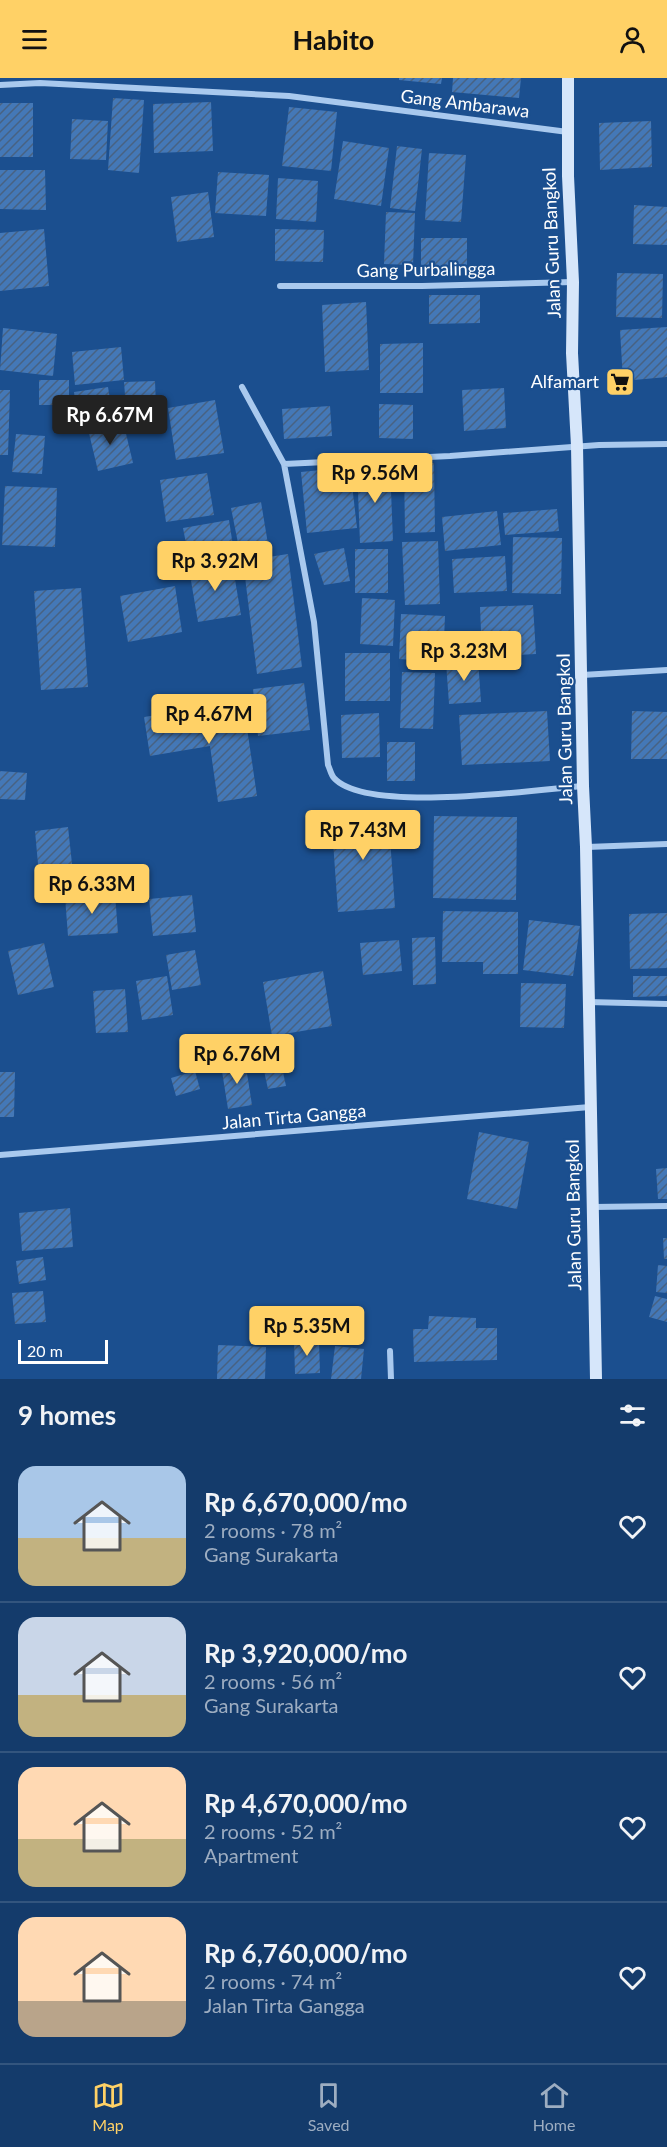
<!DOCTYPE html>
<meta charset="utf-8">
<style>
:root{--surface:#143b6b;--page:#214673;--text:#f1f3f6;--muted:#9dadc1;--line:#33557e;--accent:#ffd166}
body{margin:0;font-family:Lato,sans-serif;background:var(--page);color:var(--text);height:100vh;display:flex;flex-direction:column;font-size:22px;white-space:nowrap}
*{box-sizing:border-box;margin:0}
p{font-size:20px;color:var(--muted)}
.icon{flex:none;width:33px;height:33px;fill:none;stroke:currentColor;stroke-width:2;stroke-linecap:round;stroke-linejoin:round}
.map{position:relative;height:1301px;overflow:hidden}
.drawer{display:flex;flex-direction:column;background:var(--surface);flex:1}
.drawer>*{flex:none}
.scale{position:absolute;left:18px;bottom:15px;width:90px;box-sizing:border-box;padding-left:6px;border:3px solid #fff;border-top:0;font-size:16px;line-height:21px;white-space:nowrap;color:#fff;-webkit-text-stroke:4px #1b4f8f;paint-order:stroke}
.price{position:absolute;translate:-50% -51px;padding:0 14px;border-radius:6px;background:var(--accent);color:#111;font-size:20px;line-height:39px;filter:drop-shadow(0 2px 3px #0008)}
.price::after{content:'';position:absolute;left:50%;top:36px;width:18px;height:14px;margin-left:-9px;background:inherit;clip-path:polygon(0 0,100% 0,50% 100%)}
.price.selected{background:#222;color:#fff}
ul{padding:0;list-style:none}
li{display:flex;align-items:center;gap:18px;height:150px;padding:0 18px}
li+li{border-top:2px solid var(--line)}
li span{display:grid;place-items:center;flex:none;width:168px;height:120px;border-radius:18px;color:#555}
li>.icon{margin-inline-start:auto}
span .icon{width:72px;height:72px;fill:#fffc;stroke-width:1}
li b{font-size:26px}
h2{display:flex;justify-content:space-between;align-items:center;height:72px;padding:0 18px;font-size:26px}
header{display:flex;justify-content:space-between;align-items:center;height:78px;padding:0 18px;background:var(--accent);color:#111;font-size:27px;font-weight:700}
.dock{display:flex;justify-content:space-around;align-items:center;height:84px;border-top:2px solid var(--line);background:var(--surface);font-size:16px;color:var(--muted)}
.dock a{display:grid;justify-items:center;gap:3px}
.dock .selected{color:var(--accent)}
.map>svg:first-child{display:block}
</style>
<header><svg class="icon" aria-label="menu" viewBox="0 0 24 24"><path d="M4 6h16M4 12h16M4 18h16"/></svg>Habito<svg class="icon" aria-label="person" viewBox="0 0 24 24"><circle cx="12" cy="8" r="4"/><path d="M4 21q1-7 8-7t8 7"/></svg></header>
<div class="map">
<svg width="667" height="1301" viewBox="0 0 667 1301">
<defs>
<pattern id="building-hatch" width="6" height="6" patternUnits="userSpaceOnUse" patternTransform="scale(1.5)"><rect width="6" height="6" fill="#4478b7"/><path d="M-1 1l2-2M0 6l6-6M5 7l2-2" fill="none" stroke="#486282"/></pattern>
</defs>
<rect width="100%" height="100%" fill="#1b4f8f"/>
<path fill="url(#building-hatch)" d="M399,0H442L441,6L399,2Z
M453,0H521L519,20L452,14Z
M113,20L144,22L139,95L108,92Z
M211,24L213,73L154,75L153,26Z
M0,25H33V79H0Z
M289,29L337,34L331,93L282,88Z
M72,41L108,43L106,82L70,81Z
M651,43L652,89L600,92L599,45Z
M343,63L389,70L381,128L334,121Z
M397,68L422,71L415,133L390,130Z
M429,75L466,77L461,144L425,142Z
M0,92H45L46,132L0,131Z
M218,94L269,97L266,138L215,135Z
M278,100L318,103L316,144L276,141Z
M208,114L214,159L177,164L171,119Z
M634,127L667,129V167L633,166Z
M386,134L415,135L413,187L384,186Z
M44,151L49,208L0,213V155Z
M275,151L324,152L323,184L275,183Z
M421,160H467V188H421Z
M617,195L663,196L662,240L616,239Z
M429,217H480V245L429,246Z
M366,224L369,292L325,294L322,227Z
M667,249V299L623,303L620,252Z
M3,250L57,256L53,298L0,292Z
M423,265V315H380V266Z
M121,269L124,302L75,307L72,274Z
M39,302H69V327H39Z
M155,303L156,329L126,330L124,304Z
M108,309L112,333L77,338L74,314Z
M504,310L506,350L464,353L462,312Z
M0,312H10L8,377H0Z
M215,322L224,375L176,382L168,330Z
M379,326L413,327V361L379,360Z
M330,328L332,358L284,361L282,331Z
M123,343L133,385L98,393L88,351Z
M16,356L45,358L42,396L12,394Z
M434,385L435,454L405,455L404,386Z
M390,387L393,463L360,465L357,389Z
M350,389L357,450L307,455L301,394Z
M207,395L214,437L166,444L160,402Z
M5,408L57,410L55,469L2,467Z
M261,424L268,466L239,470L231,430Z
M557,431L559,453L505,457L503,435Z
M497,433L501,467L445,473L442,439Z
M229,442L233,468L188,476L183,450Z
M513,459L562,460L561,516L512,515Z
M438,463L440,526L405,527L402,464Z
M344,470L350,503L324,507L314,476Z
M355,471H388V515H355Z
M288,476L302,589L257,596L243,483Z
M505,478L507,513L454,515L452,481Z
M232,484L241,537L198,544L189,491Z
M175,508L182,554L128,564L120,518Z
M81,510L88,609L41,612L34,513Z
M362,520L395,522L393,568L360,566Z
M533,527L536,576L482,579L480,529Z
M401,536L445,538L443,584L399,581Z
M345,575H390V623H345Z
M478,581L481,624L449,626L446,584Z
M402,594L435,595L433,651L400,650Z
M304,605L310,652L258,658L253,611Z
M236,624L241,651L247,650L257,718L218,724L210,668L150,678L144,639Z
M547,633L550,683L462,687L459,637Z
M632,633L667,634V681H631Z
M379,635L380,679L342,680L341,637Z
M387,664H415V703H387Z
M0,693L27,695L25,722L0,721Z
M388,732L395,830L338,834L331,735Z
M434,738L517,739L516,822L433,820Z
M68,749L74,804L40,808L35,753Z
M115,816L118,855L68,858L65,819Z
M192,817L196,854L153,858L149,821Z
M443,833L518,834V896H483V884H442Z
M667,835V890L630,891L629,836Z
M529,842L580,848L573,898L523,892Z
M435,859L436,906L413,907L412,860Z
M399,862L402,893L363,897L360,865Z
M44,865L54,909L18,917L8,873Z
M195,872L201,907L172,912L166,877Z
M323,893L332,948L272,958L263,904Z
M167,898L173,937L142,942L136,903Z
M633,898H667V918L633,919Z
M521,905L566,906L564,950L520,949Z
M125,911L128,954L96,955L93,913Z
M278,971L286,1008L268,1011L260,975Z
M245,983L252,1027L228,1031L221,987Z
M195,993L200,1011L176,1018L171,1000Z
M0,994H15L14,1039H0Z
M479,1054L529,1064L517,1131L467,1121Z
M667,1090V1121H658L656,1091Z
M70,1130L73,1169L22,1173L19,1135Z
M663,1160H667V1181H664Z
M43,1179L46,1202L19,1206L16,1183Z
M658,1187L667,1188V1215L656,1214Z
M43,1213L46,1244L15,1246L12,1215Z
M655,1218L667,1221V1244L649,1239Z
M429,1238L476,1240V1250H497V1282L414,1284L413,1251H428Z
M294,1262H319L320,1295L295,1296Z
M218,1267L266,1269L265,1301H217Z
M335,1268L364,1271L361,1301H331Z"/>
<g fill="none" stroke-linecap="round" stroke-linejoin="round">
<path stroke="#a9c9ee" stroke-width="6" d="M0,7L40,5L289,18L568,54
M280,208H422L573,204
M242,309L284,386L450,378L599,367L667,366
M284,386L314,544L328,687C330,691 331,697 334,700C366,736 535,712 583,708
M582,597L667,592
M587,769L667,766
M588,924L667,926
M0,1077L590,1029
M593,1129L667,1128
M390,1273L391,1301"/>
<path stroke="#d6e6fa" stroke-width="12" d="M568,0V98L573,204L572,275L577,368L583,708L586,769L596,1301"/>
</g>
<defs>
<g id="supermarket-square" transform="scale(1.5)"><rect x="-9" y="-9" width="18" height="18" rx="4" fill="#ffd166" stroke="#1b4f8f"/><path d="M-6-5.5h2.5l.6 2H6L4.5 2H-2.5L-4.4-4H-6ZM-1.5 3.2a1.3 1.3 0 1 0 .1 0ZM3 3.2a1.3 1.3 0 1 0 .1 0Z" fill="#111"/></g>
</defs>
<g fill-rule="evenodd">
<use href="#supermarket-square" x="620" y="304"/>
</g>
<g text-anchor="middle" stroke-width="4.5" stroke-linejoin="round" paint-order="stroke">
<g font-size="18" fill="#fff" stroke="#1b4f8f">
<text transform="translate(465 26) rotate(7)" y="6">Gang Ambarawa</text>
<text transform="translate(552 165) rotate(-92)" y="6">Jalan Guru Bangkol</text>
<text transform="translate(426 192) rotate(-1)" y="6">Gang Purbalingga</text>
<text transform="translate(565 651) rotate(-91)" y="6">Jalan Guru Bangkol</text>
<text transform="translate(294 1039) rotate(-5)" y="6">Jalan Tirta Gangga</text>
<text transform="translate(574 1137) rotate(-91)" y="6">Jalan Guru Bangkol</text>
</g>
<g font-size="18" fill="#fff" stroke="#1b4f8f" text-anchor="end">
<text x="599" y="310">Alfamart</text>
</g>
</g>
</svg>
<div class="scale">20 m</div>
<b class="price selected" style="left:110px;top:368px">Rp 6.67M</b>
<b class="price" style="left:375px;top:426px">Rp 9.56M</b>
<b class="price" style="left:215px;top:514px">Rp 3.92M</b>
<b class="price" style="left:464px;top:604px">Rp 3.23M</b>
<b class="price" style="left:209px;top:667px">Rp 4.67M</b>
<b class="price" style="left:363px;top:783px">Rp 7.43M</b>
<b class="price" style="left:92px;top:837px">Rp 6.33M</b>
<b class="price" style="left:237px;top:1007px">Rp 6.76M</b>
<b class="price" style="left:307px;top:1279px">Rp 5.35M</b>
</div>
<section class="drawer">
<h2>9 homes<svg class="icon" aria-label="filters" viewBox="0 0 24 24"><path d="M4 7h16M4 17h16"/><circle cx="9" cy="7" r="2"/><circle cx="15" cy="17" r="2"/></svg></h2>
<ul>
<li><span style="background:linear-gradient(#a9c7e8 60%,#c2b280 0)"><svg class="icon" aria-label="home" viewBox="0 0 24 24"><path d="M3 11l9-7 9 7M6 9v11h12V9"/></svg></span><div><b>Rp 6,670,000/mo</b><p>2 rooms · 78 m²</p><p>Gang Surakarta</p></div><svg class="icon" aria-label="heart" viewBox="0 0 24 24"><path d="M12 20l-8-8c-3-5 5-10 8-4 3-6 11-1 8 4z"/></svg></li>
<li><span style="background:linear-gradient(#c9d6e8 65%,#c2b280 0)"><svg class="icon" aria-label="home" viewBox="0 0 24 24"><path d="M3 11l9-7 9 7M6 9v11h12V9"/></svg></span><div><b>Rp 3,920,000/mo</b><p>2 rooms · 56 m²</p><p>Gang Surakarta</p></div><svg class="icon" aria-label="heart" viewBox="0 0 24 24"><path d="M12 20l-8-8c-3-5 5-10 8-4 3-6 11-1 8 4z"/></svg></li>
<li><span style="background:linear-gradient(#ffd9b3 60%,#c2b280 0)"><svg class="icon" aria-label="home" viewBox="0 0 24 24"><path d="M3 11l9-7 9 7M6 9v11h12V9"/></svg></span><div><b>Rp 4,670,000/mo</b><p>2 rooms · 52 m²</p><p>Apartment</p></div><svg class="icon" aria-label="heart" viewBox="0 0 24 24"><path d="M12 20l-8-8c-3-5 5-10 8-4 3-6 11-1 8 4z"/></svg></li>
<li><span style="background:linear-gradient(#ffd9b3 70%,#b9a48a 0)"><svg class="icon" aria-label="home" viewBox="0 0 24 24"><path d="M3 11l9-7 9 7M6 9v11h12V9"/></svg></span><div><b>Rp 6,760,000/mo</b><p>2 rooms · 74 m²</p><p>Jalan Tirta Gangga</p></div><svg class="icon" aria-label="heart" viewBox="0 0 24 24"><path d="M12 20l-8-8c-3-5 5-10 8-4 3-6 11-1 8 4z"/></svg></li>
</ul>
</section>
<nav class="dock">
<a class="selected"><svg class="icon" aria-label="map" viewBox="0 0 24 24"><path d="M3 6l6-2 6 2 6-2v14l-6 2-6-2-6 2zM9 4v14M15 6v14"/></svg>Map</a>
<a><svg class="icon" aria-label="saved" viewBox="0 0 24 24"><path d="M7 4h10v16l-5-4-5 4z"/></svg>Saved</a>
<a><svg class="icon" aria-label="home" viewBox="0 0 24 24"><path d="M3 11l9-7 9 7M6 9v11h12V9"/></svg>Home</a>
</nav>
